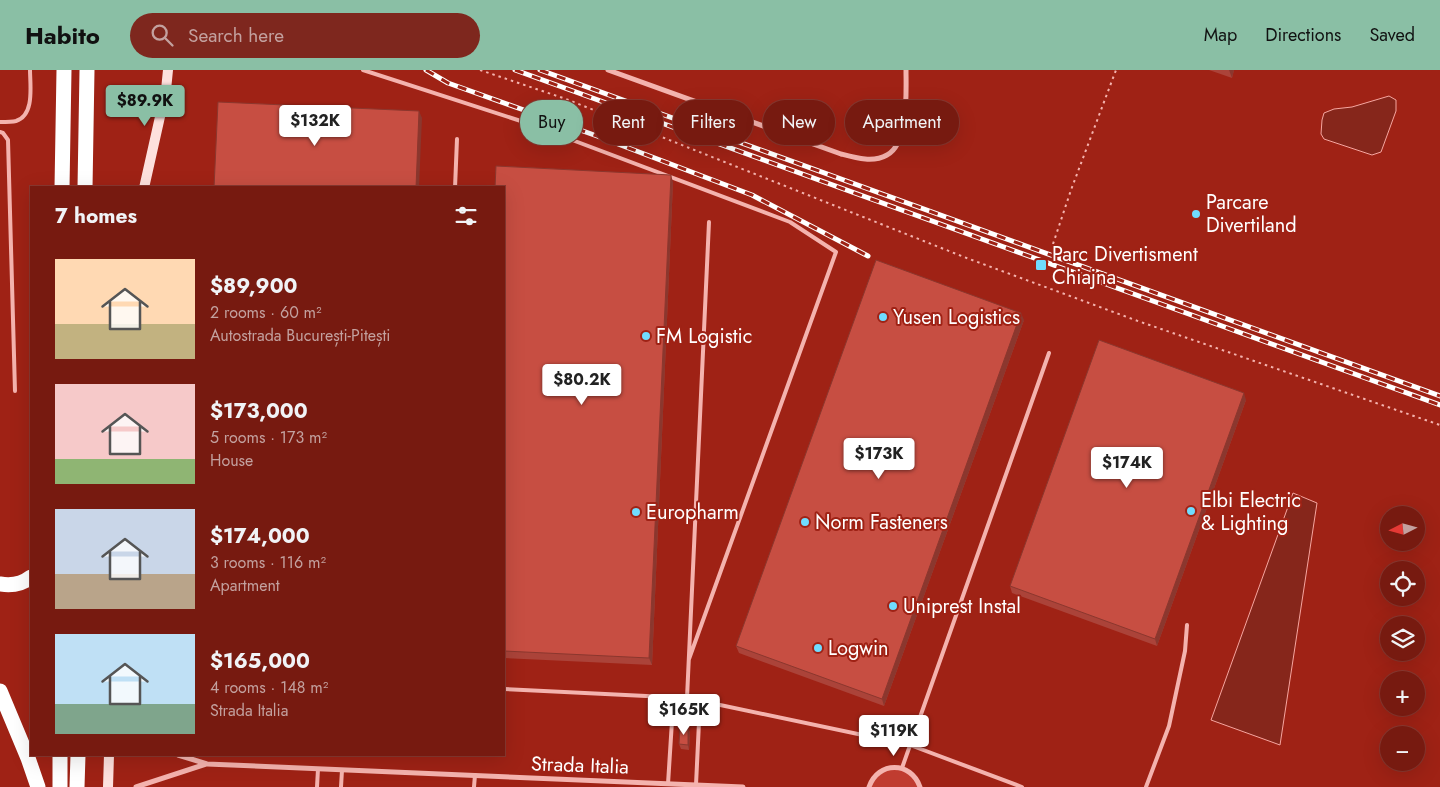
<!DOCTYPE html>
<meta charset="utf-8">
<style>
:root{--surface:#771a10;--page:#7e271e;--text:#f1f3f6;--muted:#c3a19f;--line:#883830;--accent:#8abfa5}
body{margin:0;font-family:Jost,sans-serif;background:var(--page);color:var(--text);height:100vh;display:flex;flex-direction:column;font-size:19px;white-space:nowrap}
*{box-sizing:border-box;margin:0}
p{font-size:16px;color:var(--muted)}
.icon{flex:none;width:28px;height:28px;fill:none;stroke:currentColor;stroke-width:2;stroke-linecap:round;stroke-linejoin:round}
.map{position:relative;flex:1;overflow:hidden}
.side{position:absolute;left:30px;top:116px;width:475px;height:570px;display:flex;flex-direction:column;background:var(--surface);border-radius:0px;box-shadow:0 5px 20px #0002,0 0 0 1px var(--line)}
.side>*{flex:none}
.top-card{position:absolute;left:520px;top:30px;width:475px;height:45px;display:flex;gap:10px}
.needle{width:32px;rotate:264deg}
.tools{position:absolute;left:1380px;top:436px;display:grid;gap:10px}
.tools a{display:grid;place-items:center;width:45px;height:45px;border-radius:50%;background:var(--surface);box-shadow:0 5px 20px #0002,0 0 0 1px var(--line);font-size:25px}
.price{position:absolute;translate:-50% -42px;padding:0 11px;border-radius:5px;background:#fff;color:#222;font-size:16px;line-height:32px;filter:drop-shadow(0 1px 2px #0008)}
.price::after{content:'';position:absolute;left:50%;top:30px;width:15px;height:11px;margin-left:-8px;background:inherit;clip-path:polygon(0 0,100% 0,50% 100%)}
.price.selected{background:var(--accent);color:#111}
ul{padding:0;list-style:none}
li{display:flex;align-items:center;gap:15px;height:125px;padding:0 25px}
li span{display:grid;place-items:center;flex:none;width:140px;height:100px;border-radius:0px;color:#555}
li>.icon{margin-inline-start:auto}
span .icon{width:60px;height:60px;fill:#fffc;stroke-width:1}
li b{font-size:21px}
h2{display:flex;justify-content:space-between;align-items:center;height:60px;padding:0 25px;font-size:21px}
.chip{padding:0 18px;border-radius:22px;background:var(--surface);box-shadow:0 5px 20px #0002,0 0 0 1px var(--line);font-size:18px;line-height:45px}
.chip.selected{background:var(--accent);color:#111}
header{display:flex;align-items:center;gap:30px;box-sizing:border-box;height:70px;padding:0 25px;background:var(--accent);color:#111}
header strong{font-size:24px}
nav{display:flex;gap:28px;margin-inline-start:auto;font-size:18px}
.search{width:350px;height:45px;background:var(--page);display:flex;align-items:center;gap:12px;box-sizing:border-box;padding:0 18px;border-radius:28px;color:var(--muted);font-size:19px}
.map>svg:first-child{display:block}
</style>
<header>
<strong>Habito</strong>
<div class="search"><svg class="icon" aria-label="search" viewBox="0 0 24 24"><circle cx="10" cy="10" r="6"/><path d="M15 15l6 6"/></svg>Search here</div>
<nav><a>Map</a><a>Directions</a><a>Saved</a></nav>
</header>
<div class="map">
<svg width="1440" height="717" viewBox="0 0 1440 717">
<rect width="100%" height="100%" fill="#9f2215"/>
<path fill="#c03c30" d="M886,699L908,701L920,717H869L870,715Z"/>
<path fill="#86261b" stroke="#f6a6a0" d="M1389,26L1396,30V41L1381,82L1372,85L1324,69L1321,64L1322,50L1324,43L1334,39L1352,37Z
M1293,423L1317,433L1280,675L1211,650Z"/>
<g fill="none" stroke-linecap="round" stroke-linejoin="round">
<path stroke="#f4b3ae" stroke-width="2" stroke-dasharray="2.5 4" stroke-linecap="butt" d="M480,0L566,29L964,187L1135,250L1440,355
M1053,174L1071,120L1116,0"/>
<path stroke="#f4b3ae" stroke-width="4" d="M363,0L527,53L790,152L836,182L689,589
M0,52C5,52 12,52 16,51C35,45 30,15 30,0
M0,62L3,63L8,70L15,321
M455,118L457,69
M504,619L687,628L910,675L1022,717
M687,628L699,652L696,715
M902,698L1049,283
M668,714L672,651L687,628L709,152
M317,717L318,699
M341,717L342,700
M474,717L475,705
M1146,717L1169,656L1185,581L1187,555"/>
<path stroke="#f4b3ae" stroke-width="5" d="M608,0L841,84C856,88 873,93 887,85C909,74 906,21 906,0
M178,685L207,694L743,717
M136,717L206,694
M869,717C878,691 911,691 920,717"/>
<path stroke="#fde0dd" stroke-width="10" d="M144,118L166,20L168,0
M108,717L109,685"/>
<path stroke="#fff" stroke-width="15" d="M62,118L64,0
M85,118L87,0
M0,514C11,516 22,514 31,507
M0,621L28,688L38,717
M60,717V685
M77,717L78,685"/>
<g stroke="#fff" stroke-width="5">
<path id="rail" d="M426,0L448,13L597,66L752,125L868,186
M515,0L1440,335
M540,0L1440,326"/>
</g>
<use href="#rail" stroke="#9f2215" stroke-width="3" stroke-dasharray="9" stroke-linecap="butt"/>
</g>
<path fill="#ab4339" d="M1209,0H1234L1232,8Z
M673,112L652,595L504,588V118Z
M1024,250L884,636L739,583L736,576Z
M1246,330L1157,576L1012,523L1010,516Z
M688,658L690,663L689,680L681,679L679,674Z"/>
<path fill="#8b372e" d="M1229,0H1234L1232,8Z
M419,41L422,48L419,118H416Z
M671,105L673,112L652,595L649,588Z
M1021,243L1024,250L884,636L882,629Z
M1244,323L1246,330L1157,576L1155,569Z
M688,658L690,663L689,680L688,675Z"/>
<path fill="#c74e42" stroke="#8b372e" d="M218,32L419,41L416,118H214Z
M496,96L671,105L649,588L504,581V118H495Z
M876,190L1021,243L882,629L736,576Z
M1099,270L1244,323L1155,569L1010,516Z
M680,658H688V675L679,674Z"/>
<g fill="#70dcff" stroke="#9f2215" stroke-width="2">
<circle cx="1196" cy="144" r="5"/>
<rect x="1035" y="189" width="12" height="12" rx="2.5"/>
<circle cx="883" cy="247" r="5"/>
<circle cx="646" cy="266" r="5"/>
<circle cx="1191" cy="441" r="5"/>
<circle cx="636" cy="442" r="5"/>
<circle cx="805" cy="452" r="5"/>
<circle cx="893" cy="536" r="5"/>
<circle cx="818" cy="578" r="5"/>
</g>
<g text-anchor="middle" stroke-width="4" stroke-linejoin="round" paint-order="stroke">
<g font-size="20" fill="#fff" stroke="#9f2215" text-anchor="start">
<text x="1206" y="139">Parcare<tspan x="1206" dy="23">Divertiland</tspan></text>
<text x="1052" y="191">Parc Divertisment<tspan x="1052" dy="23">Chiajna</tspan></text>
<text x="893" y="254">Yusen Logistics</text>
<text x="656" y="273">FM Logistic</text>
<text x="1201" y="437">Elbi Electric<tspan x="1201" dy="23">&amp; Lighting</tspan></text>
<text x="646" y="449">Europharm</text>
<text x="815" y="459">Norm Fasteners</text>
<text x="903" y="543">Uniprest Instal</text>
<text x="828" y="585">Logwin</text>
</g>
<g font-size="20" fill="#fff" stroke="#9f2215">
<text transform="translate(580 695) rotate(2)" y="7">Strada Italia</text>
</g>
</g>
</svg>
<div class="tools">
<a><svg class="needle" viewBox="-14 -14 28 28"><path d="M0-13l5 13h-10z" fill="#e53935"/><path d="M0 13l5-13h-10z" fill="#c3a19f"/></svg></a>
<a><svg class="icon" aria-label="locate" viewBox="0 0 24 24"><circle cx="12" cy="12" r="6"/><path d="M12 2v4M12 18v4M2 12h4M18 12h4"/></svg></a>
<a><svg class="icon" aria-label="layers" viewBox="0 0 24 24"><path d="M12 4l9 5-9 5-9-5zM3 14l9 5 9-5"/></svg></a>
<a>+</a>
<a>−</a>
</div>
<b class="price selected" style="left:145px;top:57px">$89.9K</b>
<b class="price" style="left:315px;top:77px">$132K</b>
<b class="price" style="left:582px;top:336px">$80.2K</b>
<b class="price" style="left:879px;top:410px">$173K</b>
<b class="price" style="left:1127px;top:419px">$174K</b>
<b class="price" style="left:684px;top:666px">$165K</b>
<b class="price" style="left:894px;top:687px">$119K</b>
<div class="top-card">
<a class="chip selected">Buy</a>
<a class="chip">Rent</a>
<a class="chip">Filters</a>
<a class="chip">New</a>
<a class="chip">Apartment</a>
</div>
<section class="side">
<h2>7 homes<svg class="icon" aria-label="filters" viewBox="0 0 24 24"><path d="M4 7h16M4 17h16"/><circle cx="9" cy="7" r="2"/><circle cx="15" cy="17" r="2"/></svg></h2>
<ul>
<li><span style="background:linear-gradient(#ffd9b3 65%,#c2b280 0)"><svg class="icon" aria-label="home" viewBox="0 0 24 24"><path d="M3 11l9-7 9 7M6 9v11h12V9"/></svg></span><div><b>$89,900</b><p>2 rooms · 60 m²</p><p>Autostrada București-Pitești</p></div></li>
<li><span style="background:linear-gradient(#f6c9c9 75%,#8fb573 0)"><svg class="icon" aria-label="home" viewBox="0 0 24 24"><path d="M3 11l9-7 9 7M6 9v11h12V9"/></svg></span><div><b>$173,000</b><p>5 rooms · 173 m²</p><p>House</p></div></li>
<li><span style="background:linear-gradient(#c9d6e8 65%,#b9a48a 0)"><svg class="icon" aria-label="home" viewBox="0 0 24 24"><path d="M3 11l9-7 9 7M6 9v11h12V9"/></svg></span><div><b>$174,000</b><p>3 rooms · 116 m²</p><p>Apartment</p></div></li>
<li><span style="background:linear-gradient(#bfe0f5 70%,#7fa58c 0)"><svg class="icon" aria-label="home" viewBox="0 0 24 24"><path d="M3 11l9-7 9 7M6 9v11h12V9"/></svg></span><div><b>$165,000</b><p>4 rooms · 148 m²</p><p>Strada Italia</p></div></li>
</ul>
</section>
</div>
